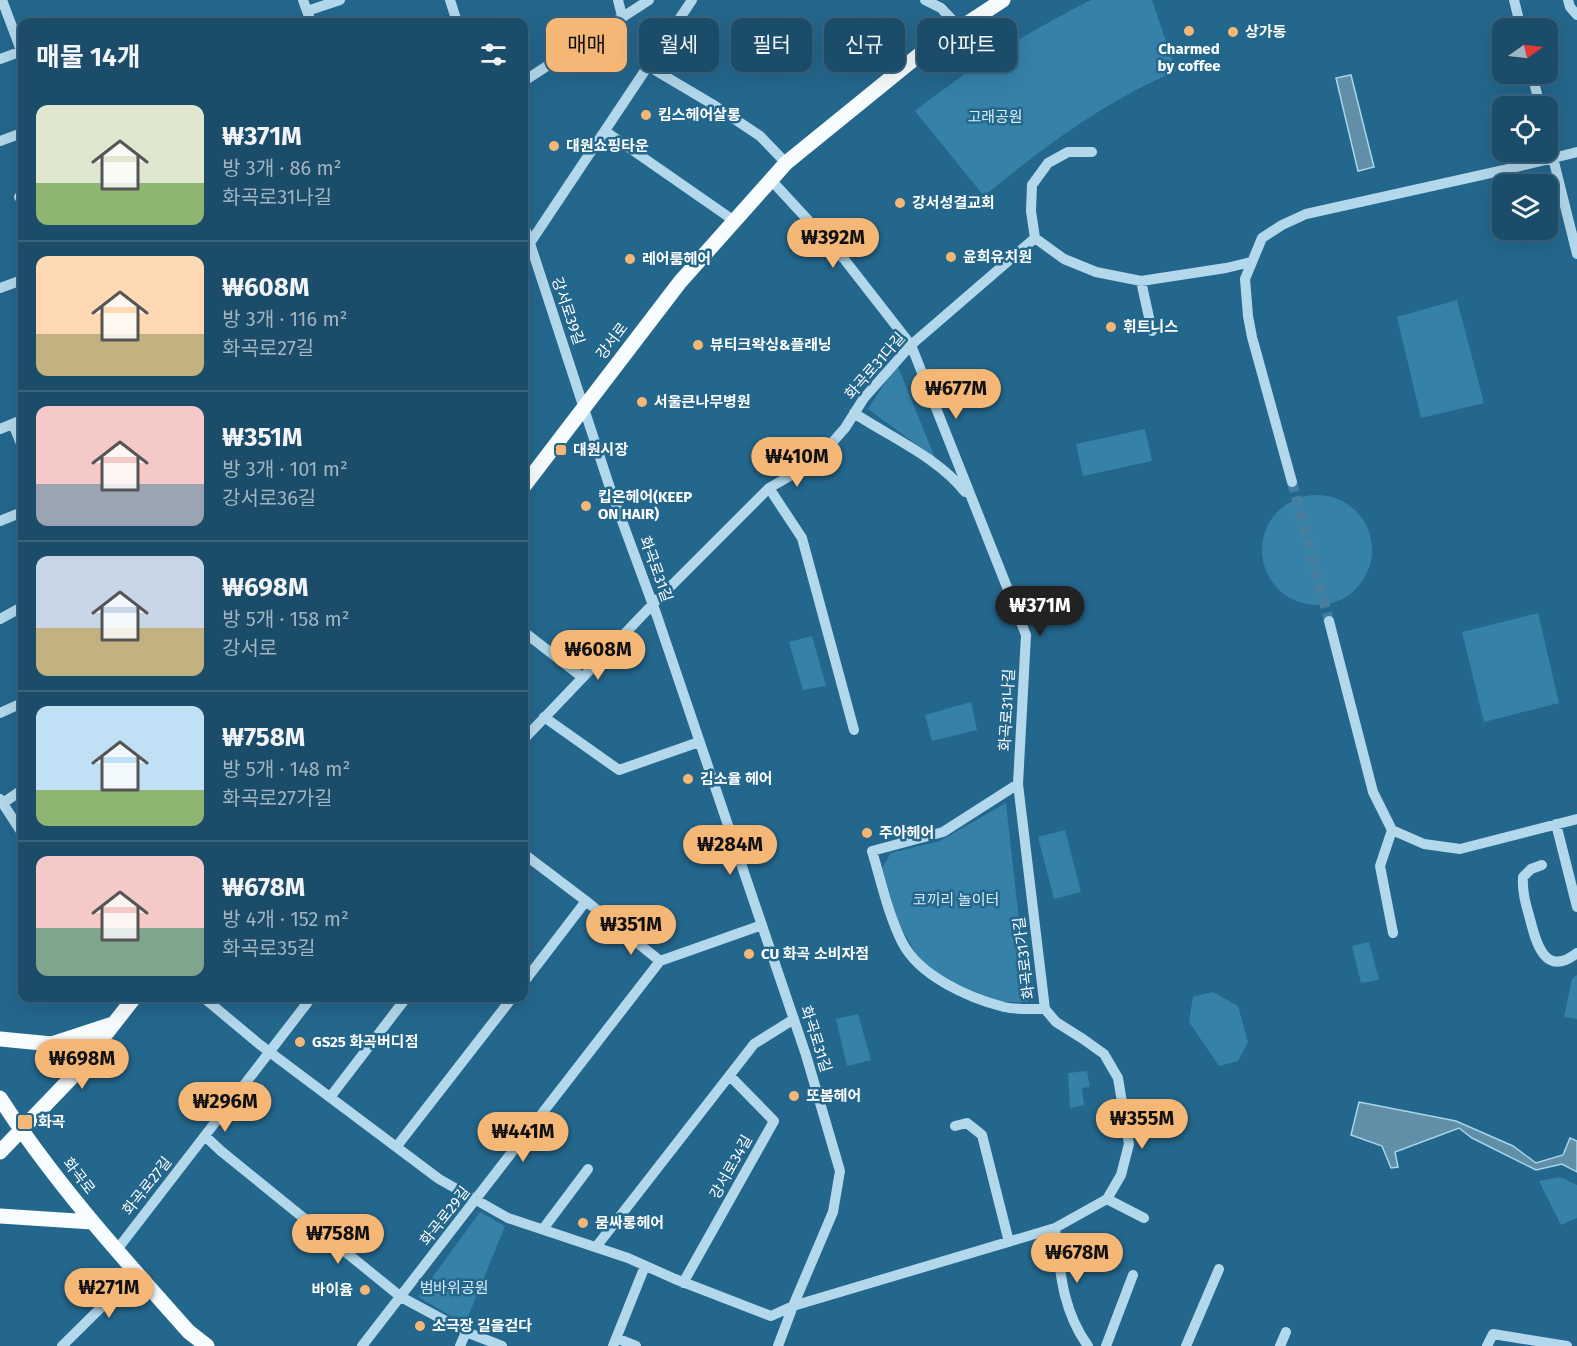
<!DOCTYPE html>
<html lang="ko">
<meta charset="utf-8">
<style>
:root{--surface:#1b4d6a;--page:#245470;--text:#f1f3f6;--muted:#a0b4c1;--line:#39647e;--accent:#f5b776}
body{margin:0;font-family:"Fira Sans","Noto Sans KR",sans-serif;background:var(--page);color:var(--text);height:100vh;display:flex;flex-direction:column;font-size:22px;white-space:nowrap}
*{box-sizing:border-box;margin:0}
p{font-size:20px;color:var(--muted)}
.icon{flex:none;width:33px;height:33px;fill:none;stroke:currentColor;stroke-width:2;stroke-linecap:round;stroke-linejoin:round}
.map{position:relative;flex:1;overflow:hidden}
.panel{position:absolute;left:18px;top:18px;width:510px;height:984px;display:flex;flex-direction:column;background:var(--surface);border-radius:12px;box-shadow:0 6px 24px #0002,0 0 0 2px var(--line)}
.panel>*{flex:none}
.guide{position:absolute;left:546px;top:18px;width:570px;height:54px;display:flex;gap:12px}
.needle{width:39px;rotate:76deg}
.tools{position:absolute;left:1492px;top:18px;display:grid;gap:12px}
.tools a{display:grid;place-items:center;width:66px;height:66px;border-radius:12px;background:var(--surface);box-shadow:0 6px 24px #0002,0 0 0 2px var(--line);font-size:30px}
.price{position:absolute;translate:-50% -51px;padding:0 14px;border-radius:21px;background:var(--accent);color:#111;font-size:20px;line-height:39px;filter:drop-shadow(0 2px 3px #0008)}
.price::after{content:'';position:absolute;left:50%;top:36px;width:18px;height:14px;margin-left:-9px;background:inherit;clip-path:polygon(0 0,100% 0,50% 100%)}
.price.selected{background:#222;color:#fff}
ul{padding:0;list-style:none}
li{display:flex;align-items:center;gap:18px;height:150px;padding:0 18px}
li+li{border-top:2px solid var(--line)}
li span{display:grid;place-items:center;flex:none;width:168px;height:120px;border-radius:12px;color:#555}
li>.icon{margin-inline-start:auto}
span .icon{width:72px;height:72px;fill:#fffc;stroke-width:1}
li b{font-size:26px}
h2{display:flex;justify-content:space-between;align-items:center;height:72px;padding:0 18px;font-size:26px}
.pill{padding:0 21px;border-radius:12px;background:var(--surface);box-shadow:0 6px 24px #0002,0 0 0 2px var(--line);font-size:21px;line-height:54px}
.pill.selected{background:var(--accent);color:#111}
.map>svg:first-child{display:block}
</style>
<div class="map">
<svg width="1577" height="1346" viewBox="0 0 1577 1346">
<rect width="100%" height="100%" fill="#24678d"/>
<path fill="#3581a8" d="M1091,0H1152L1176,71C1104,102 1045,146 984,196L915,111C972,66 1026,33 1091,0Z
M1457,300L1484,403L1421,418L1397,317Z
M897,364L935,458L868,409Z
M1145,429L1152,461L1083,476L1076,444Z
M1262 550a55 55 0 1 1 110 0a55 55 0 1 1-110 0Z
M1538,613L1559,703L1484,722L1462,632Z
M812,636L826,686L803,690L789,642Z
M971,702L977,730L932,741L925,715Z
M1006,803L1028,1002H1001L949,981L930,970L916,954L898,922L882,868L891,853L940,841Z
M1065,830L1081,892L1054,899L1038,837Z
M1369,942L1379,980L1361,983L1352,946Z
M1577,975V1019L1564,1017L1572,979Z
M1213,992L1238,1006L1248,1042L1238,1061L1219,1066L1189,1022L1193,997Z
M858,1014L871,1060L847,1066L836,1019Z
M1087,1071L1090,1087L1082,1088L1084,1105L1070,1108L1068,1073Z
M1560,1177L1577,1185V1218L1561,1225L1539,1181Z
M480,1212L505,1226L465,1324L418,1297Z"/>
<path fill="#628fa8" stroke="#a7d5ec" stroke-width="1.5" d="M1351,75L1374,167L1358,171L1336,78Z
M1359,1102L1456,1121L1513,1146L1536,1163L1563,1155L1570,1138L1577,1141V1172L1562,1164L1536,1170L1472,1138L1459,1128L1395,1152L1398,1167L1391,1168L1382,1146L1351,1135Z"/>
<g fill="none" stroke-linecap="round" stroke-linejoin="round">
<path stroke="#457e9e" stroke-width="10" stroke-dasharray="10 5" stroke-linecap="butt" d="M1292,482L1329,621"/>
<path stroke="#b3d8eb" stroke-width="10" d="M2,0L22,53
M303,0L311,22
M450,0L457,22
M618,0L622,16
M925,0L941,8L960,28
M1514,0L1521,28
M1568,0L1570,7L1577,15
M307,11L340,0
M0,59L22,51
M648,66L712,104L760,136L786,163
M1532,74L1540,106
M524,81L649,0
M605,131L733,220
M1548,138L1577,254
M0,141L22,133
M19,197L22,196
M524,225L611,491L657,616L806,1055L840,1171L833,1212L793,1306L778,1346
M1035,238L1064,259L1096,272L1141,281L1226,268L1251,262
M1035,238L1031,211L1032,185L1048,163L1068,152H1092
M524,252L692,0
M1141,281L1152,331
M0,288L22,280
M854,413C890,437 939,458 965,492
M13,424L22,446
M0,429L22,420
M1292,482L1252,337L1248,316L1245,279L1262,238L1282,225L1306,214L1504,170L1577,152
M769,488L802,538L854,730
M0,521L22,512
M0,619L22,607
M1329,621L1373,792L1392,830L1424,844L1460,849L1577,819
M524,632L582,677
M0,713L22,703
M544,717L619,770L699,742
M524,739L653,604L769,488L816,461L845,428L864,398L911,345L1035,238
M1018,784L943,832L872,851C881,881 888,914 902,942C919,976 969,998 1004,1007C1017,1010 1032,1009 1045,1009
M0,799L22,833
M3,803L22,790
M1556,824L1577,907
M1392,830L1380,866L1393,933
M524,854L586,901L660,961L762,925
M1542,865L1531,869L1523,877C1522,892 1526,905 1530,919C1536,943 1545,978 1577,953
M524,982L586,901
M204,998L259,1044L439,1179L508,1218L628,1258L675,1279L771,1316L793,1306L1055,1228L1107,1199L1121,1175L1129,1144L1118,1078L1104,1054L1083,1039L1056,1022L1045,1009L1018,784L1026,635L911,345L844,259L771,180
M331,1096L406,998
M955,1126L967,1123L982,1135L1009,1242
M205,1136L221,1151L401,1297L466,1332L502,1346
M397,1146L512,998
M1107,1199L1144,1218
M1055,1228C1060,1271 1062,1310 1088,1346
M543,1229L588,1169
M596,1247L754,1044L794,1019
M116,1251L311,998
M683,1283L774,1121L730,1076
M616,1338L636,1346
M62,1346L136,1273
M362,1346L660,961
M460,1346L466,1332
M613,1346L645,1266
M1106,1346L1133,1275
M1186,1346L1219,1269
M1280,1346L1286,1332
M1487,1346L1493,1334L1567,1346"/>
<path stroke="#f7fcfe" stroke-width="15" d="M524,486L680,282L786,163L919,55L1003,0
M0,1039L52,1044L113,1024
M0,1098C55,1183 122,1257 189,1332L207,1346
M0,1152L73,1076L134,998
M0,1216L92,1222"/>
</g>
<g fill="#f5b776" stroke="#24678d" stroke-width="2">
<circle cx="1189" cy="31" r="6"/>
<circle cx="1233" cy="32" r="6"/>
<circle cx="646" cy="115" r="6"/>
<circle cx="554" cy="146" r="6"/>
<circle cx="900" cy="203" r="6"/>
<circle cx="951" cy="257" r="6"/>
<circle cx="630" cy="259" r="6"/>
<circle cx="1111" cy="327" r="6"/>
<circle cx="698" cy="345" r="6"/>
<circle cx="642" cy="402" r="6"/>
<rect x="555" y="444" width="12" height="12" rx="3"/>
<circle cx="586" cy="506" r="6"/>
<circle cx="688" cy="779" r="6"/>
<circle cx="867" cy="833" r="6"/>
<circle cx="749" cy="954" r="6"/>
<circle cx="300" cy="1042" r="6"/>
<circle cx="794" cy="1096" r="6"/>
<rect x="17" y="1114" width="16" height="16" rx="3"/>
<circle cx="583" cy="1223" r="6"/>
<circle cx="365" cy="1290" r="6"/>
<circle cx="420" cy="1326" r="6"/>
</g>
<g text-anchor="middle" stroke-width="5" stroke-linejoin="round" paint-order="stroke">
<g font-size="15" font-weight="bold" fill="#fff" stroke="#24678d" text-anchor="start">
<text x="1245" y="37">상가동</text>
<text x="1189" y="54" text-anchor="middle">Charmed<tspan x="1189" dy="17">by coffee</tspan></text>
<text x="658" y="120">킴스헤어살롱</text>
<text x="566" y="151">대원쇼핑타운</text>
<text x="912" y="208">강서성결교회</text>
<text x="963" y="262">윤희유치원</text>
<text x="642" y="264">레어룸헤어</text>
<text x="1123" y="332">휘트니스</text>
<text x="710" y="350">뷰티크왁싱&amp;플래닝</text>
<text x="654" y="407">서울큰나무병원</text>
<text x="573" y="455">대원시장</text>
<text x="598" y="502">킵온헤어(KEEP<tspan x="598" dy="17">ON HAIR)</tspan></text>
<text x="700" y="784">김소율 헤어</text>
<text x="879" y="838">주아헤어</text>
<text x="761" y="959">CU 화곡 소비자점</text>
<text x="312" y="1047">GS25 화곡버디점</text>
<text x="806" y="1101">또봄헤어</text>
<text x="38" y="1127">화곡</text>
<text x="595" y="1228">뭄싸롱헤어</text>
<text x="353" y="1295" text-anchor="end">바이윰</text>
<text x="432" y="1331">소극장 길을걷다</text>
</g>
<g font-size="15" fill="#d8edf8" stroke="#24678d">
<text x="995" y="122">고래공원</text>
<text x="956" y="905">코끼리 놀이터</text>
<text x="454" y="1293">범바위공원</text>
</g>
<g font-size="15" fill="#fff" stroke="#24678d">
<text transform="translate(568 311) rotate(71)" y="5">강서로39길</text>
<text transform="translate(612 341) rotate(-53)" y="5">강서로</text>
<text transform="translate(875 366) rotate(-49)" y="5">화곡로31다길</text>
<text transform="translate(656 569) rotate(70)" y="5">화곡로31길</text>
<text transform="translate(1007 710) rotate(-87)" y="5">화곡로31나길</text>
<text transform="translate(1024 958) rotate(-97)" y="5">화곡로31가길</text>
<text transform="translate(816 1039) rotate(72)" y="5">화곡로31길</text>
<text transform="translate(731 1167) rotate(-61)" y="5">강서로34길</text>
<text transform="translate(79 1176) rotate(52)" y="5">화곡로</text>
<text transform="translate(147 1186) rotate(-52)" y="5">화곡로27길</text>
<text transform="translate(445 1216) rotate(-52)" y="5">화곡로29길</text>
</g>
</g>
</svg>
<div class="tools">
<a><svg class="needle" viewBox="-14 -14 28 28"><path d="M0-13l5 13h-10z" fill="#e53935"/><path d="M0 13l5-13h-10z" fill="#a0b4c1"/></svg></a>
<a><svg class="icon" aria-label="locate" viewBox="0 0 24 24"><circle cx="12" cy="12" r="6"/><path d="M12 2v4M12 18v4M2 12h4M18 12h4"/></svg></a>
<a><svg class="icon" aria-label="layers" viewBox="0 0 24 24"><path d="M12 4l9 5-9 5-9-5zM3 14l9 5 9-5"/></svg></a>
</div>
<b class="price" style="left:833px;top:269px">₩392M</b>
<b class="price" style="left:956px;top:420px">₩677M</b>
<b class="price" style="left:797px;top:488px">₩410M</b>
<b class="price selected" style="left:1040px;top:637px">₩371M</b>
<b class="price" style="left:598px;top:681px">₩608M</b>
<b class="price" style="left:730px;top:876px">₩284M</b>
<b class="price" style="left:631px;top:956px">₩351M</b>
<b class="price" style="left:82px;top:1090px">₩698M</b>
<b class="price" style="left:225px;top:1133px">₩296M</b>
<b class="price" style="left:1142px;top:1150px">₩355M</b>
<b class="price" style="left:523px;top:1163px">₩441M</b>
<b class="price" style="left:338px;top:1265px">₩758M</b>
<b class="price" style="left:1077px;top:1284px">₩678M</b>
<b class="price" style="left:109px;top:1319px">₩271M</b>
<div class="guide">
<a class="pill selected">매매</a>
<a class="pill">월세</a>
<a class="pill">필터</a>
<a class="pill">신규</a>
<a class="pill">아파트</a>
</div>
<section class="panel">
<h2>매물 14개<svg class="icon" aria-label="filters" viewBox="0 0 24 24"><path d="M4 7h16M4 17h16"/><circle cx="9" cy="7" r="2"/><circle cx="15" cy="17" r="2"/></svg></h2>
<ul>
<li><span style="background:linear-gradient(#dfe7d0 65%,#8fb573 0)"><svg class="icon" aria-label="home" viewBox="0 0 24 24"><path d="M3 11l9-7 9 7M6 9v11h12V9"/></svg></span><div><b>₩371M</b><p>방 3개 · 86 m²</p><p>화곡로31나길</p></div></li>
<li><span style="background:linear-gradient(#ffd9b3 65%,#c2b280 0)"><svg class="icon" aria-label="home" viewBox="0 0 24 24"><path d="M3 11l9-7 9 7M6 9v11h12V9"/></svg></span><div><b>₩608M</b><p>방 3개 · 116 m²</p><p>화곡로27길</p></div></li>
<li><span style="background:linear-gradient(#f6c9c9 65%,#9aa5b1 0)"><svg class="icon" aria-label="home" viewBox="0 0 24 24"><path d="M3 11l9-7 9 7M6 9v11h12V9"/></svg></span><div><b>₩351M</b><p>방 3개 · 101 m²</p><p>강서로36길</p></div></li>
<li><span style="background:linear-gradient(#c9d6e8 60%,#c2b280 0)"><svg class="icon" aria-label="home" viewBox="0 0 24 24"><path d="M3 11l9-7 9 7M6 9v11h12V9"/></svg></span><div><b>₩698M</b><p>방 5개 · 158 m²</p><p>강서로</p></div></li>
<li><span style="background:linear-gradient(#bfe0f5 70%,#8fb573 0)"><svg class="icon" aria-label="home" viewBox="0 0 24 24"><path d="M3 11l9-7 9 7M6 9v11h12V9"/></svg></span><div><b>₩758M</b><p>방 5개 · 148 m²</p><p>화곡로27가길</p></div></li>
<li><span style="background:linear-gradient(#f6c9c9 60%,#7fa58c 0)"><svg class="icon" aria-label="home" viewBox="0 0 24 24"><path d="M3 11l9-7 9 7M6 9v11h12V9"/></svg></span><div><b>₩678M</b><p>방 4개 · 152 m²</p><p>화곡로35길</p></div></li>
</ul>
</section>
</div>
